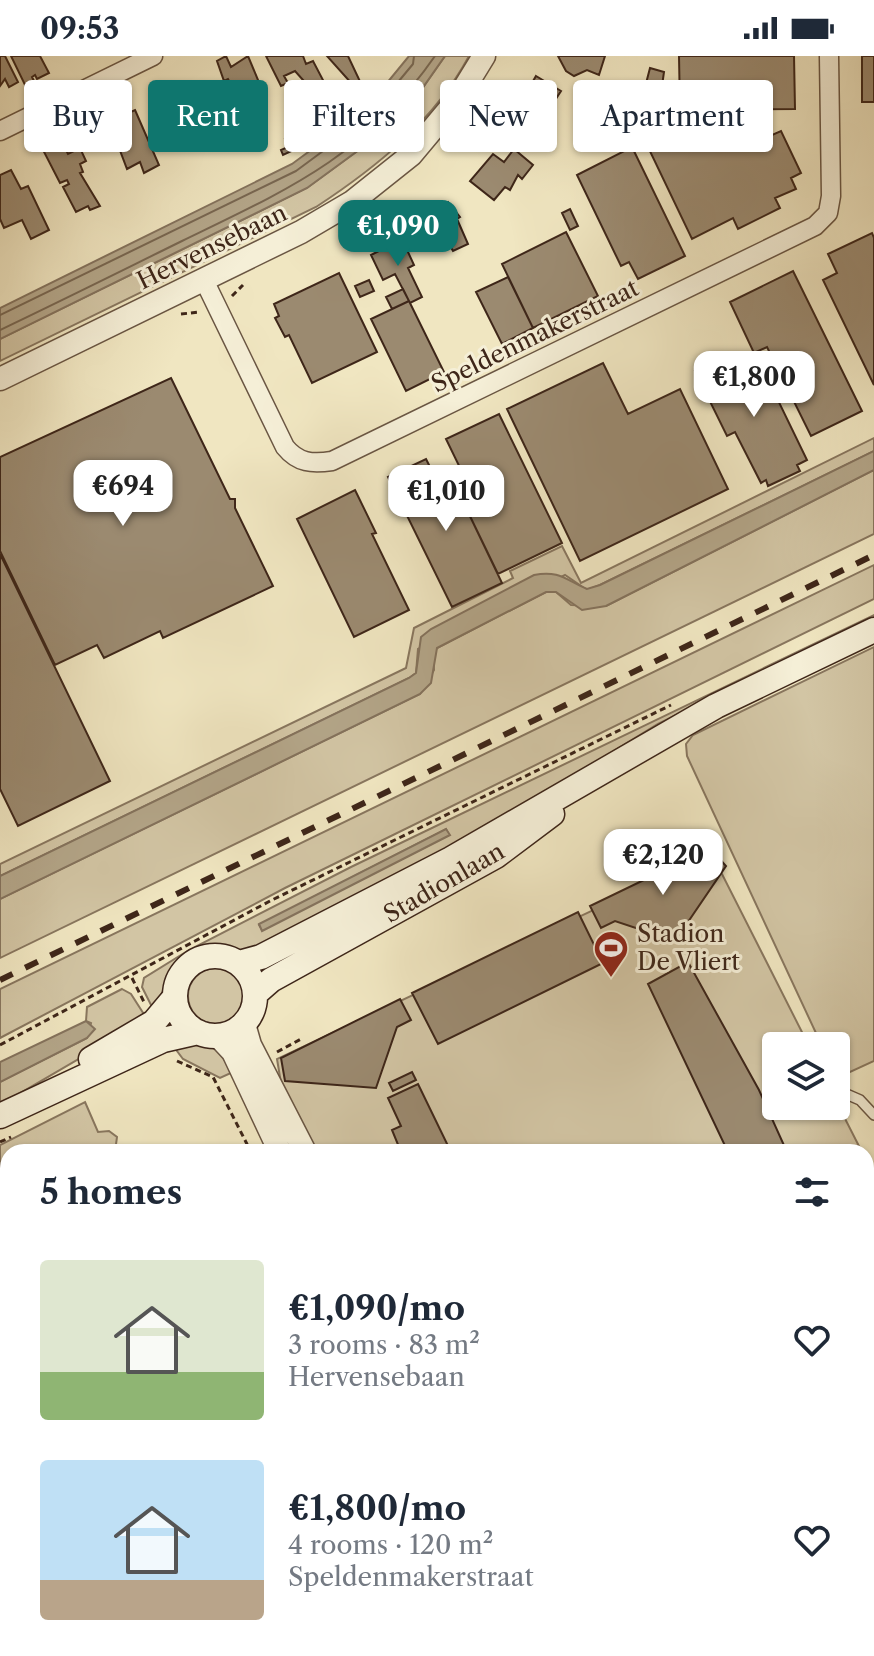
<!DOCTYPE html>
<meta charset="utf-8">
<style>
:root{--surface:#fff;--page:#f6f6f7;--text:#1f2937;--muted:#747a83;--accent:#0f766e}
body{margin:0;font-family:"Libre Caslon Text",serif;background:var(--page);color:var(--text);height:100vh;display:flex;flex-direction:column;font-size:30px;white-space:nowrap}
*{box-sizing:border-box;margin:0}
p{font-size:26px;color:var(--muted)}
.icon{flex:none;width:44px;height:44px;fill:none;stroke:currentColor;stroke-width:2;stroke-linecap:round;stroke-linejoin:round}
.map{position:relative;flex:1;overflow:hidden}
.side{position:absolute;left:0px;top:1088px;width:874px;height:512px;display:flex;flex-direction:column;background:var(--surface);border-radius:24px 24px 0 0;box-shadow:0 2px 6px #0004}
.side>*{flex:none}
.banner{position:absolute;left:24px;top:24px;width:826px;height:72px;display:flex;gap:16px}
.fabs{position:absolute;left:762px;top:976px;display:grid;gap:16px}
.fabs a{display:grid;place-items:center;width:88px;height:88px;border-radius:8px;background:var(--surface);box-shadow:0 2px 6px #0004;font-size:40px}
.price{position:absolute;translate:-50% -68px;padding:0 18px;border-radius:16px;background:#fff;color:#222;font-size:26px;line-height:52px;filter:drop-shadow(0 2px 4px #0008)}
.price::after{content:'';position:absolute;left:50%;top:48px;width:24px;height:18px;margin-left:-12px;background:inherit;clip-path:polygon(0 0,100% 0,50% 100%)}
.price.current{background:var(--accent);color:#fff}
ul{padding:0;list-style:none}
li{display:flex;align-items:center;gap:24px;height:200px;padding:0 40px}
li span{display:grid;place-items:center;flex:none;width:224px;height:160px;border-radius:8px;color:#555}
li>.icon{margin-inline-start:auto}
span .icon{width:96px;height:96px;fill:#fffc;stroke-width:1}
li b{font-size:34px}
h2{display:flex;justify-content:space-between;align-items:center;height:96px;padding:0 40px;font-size:34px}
.pill{padding:0 28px;border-radius:8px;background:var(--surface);box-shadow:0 2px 6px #0004;font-size:28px;line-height:72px}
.pill.current{background:var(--accent);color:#fff}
.status{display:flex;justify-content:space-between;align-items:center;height:56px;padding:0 40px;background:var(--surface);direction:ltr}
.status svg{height:22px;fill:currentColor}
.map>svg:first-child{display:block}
</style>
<div class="status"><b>09:53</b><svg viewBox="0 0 49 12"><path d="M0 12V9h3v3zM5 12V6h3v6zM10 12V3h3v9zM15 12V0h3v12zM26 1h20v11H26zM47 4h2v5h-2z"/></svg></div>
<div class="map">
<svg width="874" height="1600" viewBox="0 0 874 1600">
<rect width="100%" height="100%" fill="#f0e6c1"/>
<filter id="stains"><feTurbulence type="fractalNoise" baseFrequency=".0025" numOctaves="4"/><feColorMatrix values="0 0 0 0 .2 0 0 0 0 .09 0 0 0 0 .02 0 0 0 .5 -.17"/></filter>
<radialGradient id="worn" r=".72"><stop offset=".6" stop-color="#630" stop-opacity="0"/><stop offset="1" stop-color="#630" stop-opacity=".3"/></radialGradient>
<path fill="#d2c5a4" stroke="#88765e" stroke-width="2" fill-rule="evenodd" d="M445,0H469C434,65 377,111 316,151L0,305V283L307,132L382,77L419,37Z
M874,382V395L600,529L587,534L565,519L418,593L416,617L409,622L0,820V808L406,612L414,572L513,522L510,515L562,490L581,527Z
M874,414V478L0,902V843L420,638L434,614L433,598L437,592L546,536H556L571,549L606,550Z
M874,509V543L285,832L0,982V933Z
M874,559V563L658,668L446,798L245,897C219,886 188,885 172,913C165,927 163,940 153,953L142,931L144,922L189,894L351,811ZM446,773L449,779L262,874L259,869Z
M874,591V1005L837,1022L836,990H822L687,700L686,688L693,679Z
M706,801L722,818L809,990H776V1050H836V1045L862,1096H315L281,1027L277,1003Z
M188 940a28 28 0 1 1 56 0a28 28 0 1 1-56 0Z
M122,933L131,938L147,963L0,1049V1026L87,982L91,967L86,965L87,951Z
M193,984L215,991L233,1016L220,1022L183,1003L171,987Z
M85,1046L98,1076L109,1075L117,1081L115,1096H8V1292L0,1296V1089Z
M866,1104L874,1120V1242L866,1246Z
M210,1592H295L299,1600H202Z
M553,1592H810L812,1600H557Z"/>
<path fill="#b3a588" stroke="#84725c" stroke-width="2" d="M409,0H445L419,37L382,77L307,132L0,283V252L292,108L364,55Z
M874,395V414L606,550L582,554L556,536H546L437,592L431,627L420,638L0,843V820L409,622L416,617L421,581L431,573L534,519C559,514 566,524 587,533L600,529Z
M446,773L450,779L262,875L259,868Z
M86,965L95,973L87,982L0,1026V1006Z"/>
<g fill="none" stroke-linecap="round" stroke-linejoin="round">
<path stroke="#786650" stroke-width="2" d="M0,259L296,115L369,61L413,8L414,0
M0,274C61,245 121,215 182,185C287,134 366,100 435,0"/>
</g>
<path fill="#9b8a70" stroke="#3e2619" stroke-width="2" d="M0,0H5L18,26L9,31L5,23L0,30Z
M11,0H40L49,17L37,23L35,19L32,21L36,29L27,33Z
M226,0L231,11L248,0L263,36L236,48L229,34L233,32L228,23L224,25L217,5Z
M266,0H303L306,8L313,5L324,26L311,33L295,15L284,20L288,27L281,30Z
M327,0H348L365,36L361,38Z
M558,0H605L599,19L587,14L574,20L566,15Z
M679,0H794L795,53L680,54Z
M862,0H874V46H862Z
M650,12L664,16L659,51L625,52L630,36L643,39Z
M536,20L561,35L533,78L516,68L529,44L524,41Z
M185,30L206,53L212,77L189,90L186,84L181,86L175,72L180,70L166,38Z
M135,54L159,109L144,117L140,106L127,113L116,84L111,87L105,75L127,64L124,59Z
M689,69L699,89L740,69L745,80L766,70L770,80L781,75L801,117L791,122L796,133L775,142L780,152L738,173L733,162L692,183L647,89Z
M58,78L68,98L80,92L86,105L80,108L83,116L80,117L100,150L90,154L88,150L76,156L63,131L69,128L67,124L60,127L42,92L49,88L47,83Z
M292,80L298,92L283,99L281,94L288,91L285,83Z
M632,91L685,200L638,223L629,206L621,210L577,119Z
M514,93L533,109L522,123L518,119L510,134L505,131L494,144L470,125L493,98L504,106Z
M11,114L21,133L28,130L49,174L31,183L22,164L4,172L0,163V119Z
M448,146L460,161L457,163L468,188L453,195L448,186L438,191L423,159Z
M570,153L578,170L570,174L562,157Z
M566,176L598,240L533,272L502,208Z
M872,177L874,182V329L823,224L837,217L828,198Z
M402,183L414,209L408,212L422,241L410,247L395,218L383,224L371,199Z
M793,215L862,355L811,380L767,291L754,297L730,246Z
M339,217L377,296L312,327L289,279L285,281L275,262L279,260L274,248Z
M508,221L533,272L502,288L476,236Z
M369,224L374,235L360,241L355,230Z
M403,233L409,245L392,253L386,241Z
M409,245L444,316L406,335L371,263Z
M757,301L807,404L797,409L800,415L768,430L766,424L761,427L735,376L727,380L695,315L714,306L721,319Z
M603,307L628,358L680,333L728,433L580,505L507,353Z
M171,322L230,443H235V452L273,530L163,582L160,575L104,602L97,589L55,609L0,495V401Z
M499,358L562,487L498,518L454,427L465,422L446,383Z
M426,403L441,433L454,427L502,527L452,551L388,421Z
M355,434L376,477L372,478L409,554L354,581L297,463Z
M0,498L110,725L18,770L0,733Z
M710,792L726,810L675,885L615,865L601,872L590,850Z
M578,856L603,907L438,988L412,937Z
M688,906L759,1034L787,1096H728L648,928Z
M400,943L411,964L397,971L376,1032L285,1025L281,1002Z
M412,1016L416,1024L393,1035L389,1027Z
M418,1028L451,1096H401L392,1074L401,1070L388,1042Z
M866,1193H874V1241L866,1245Z
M8,1376V1592H187L175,1600H0V1380Z"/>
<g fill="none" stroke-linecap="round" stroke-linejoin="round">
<g stroke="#6a5643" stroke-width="12">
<path id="service" d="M837,1034L860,1044L874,1059
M0,1308L8,1304"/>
</g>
<g stroke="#6a5643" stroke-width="21">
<path id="minor" d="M0,75L153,0
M204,224L285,391C298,407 312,408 332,405L815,170L828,157L831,140L829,0
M866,1497L870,1492"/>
</g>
<g stroke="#6a5643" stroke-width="25">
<path id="tertiary" d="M0,323L301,176L352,146L411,99L457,44L484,0
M244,968L250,989L305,1096
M218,980L233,996L280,1096
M866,1581L874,1599"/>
</g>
<g stroke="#3e2619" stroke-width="27">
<path id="secondary" d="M175 940a40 40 0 1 1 80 0a40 40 0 1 1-80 0Z
M239,907L261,901L451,803L716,650L874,574
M255,938L271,924L496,800L552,758
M91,1003L154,966L175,941
M0,1060L163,984L198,976"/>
</g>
<path stroke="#3e2619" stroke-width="3" stroke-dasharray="6 4" stroke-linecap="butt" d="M232,240L243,229
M181,258L200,256
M132,922L144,946
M0,989L270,845L671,649
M277,996L303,982
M177,1005L213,1021L251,1096
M0,1086L11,1081
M869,1514L874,1534
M866,1546L874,1542
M800,1592L802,1600
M815,1592L817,1600
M837,1592L838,1600"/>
<use href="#service" stroke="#f5efd7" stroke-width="9"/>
<use href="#minor" stroke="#f5efd7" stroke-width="18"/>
<use href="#tertiary" stroke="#f5efd7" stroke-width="22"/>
<use href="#secondary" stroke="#f5efd7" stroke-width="24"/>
<path stroke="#3e2619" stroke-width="6" stroke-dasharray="14 14" stroke-linecap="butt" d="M0,924L874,499"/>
</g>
<defs>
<g id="stadium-pin" transform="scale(1.8)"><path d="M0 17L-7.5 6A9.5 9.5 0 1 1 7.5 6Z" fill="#8f2418" stroke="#f5efd7"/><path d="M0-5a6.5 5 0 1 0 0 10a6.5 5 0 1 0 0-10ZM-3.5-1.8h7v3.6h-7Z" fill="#fff"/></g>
</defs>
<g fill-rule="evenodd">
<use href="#stadium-pin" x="611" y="892"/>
</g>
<g text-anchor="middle" stroke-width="6" stroke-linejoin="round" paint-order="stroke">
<g font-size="24" fill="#3e2619" stroke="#f5efd7">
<text transform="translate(212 191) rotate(-26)" y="8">Hervensebaan</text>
<text transform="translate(535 280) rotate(-26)" y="8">Speldenmakerstraat</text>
<text transform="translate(444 827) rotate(-30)" y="8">Stadionlaan</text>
</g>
<g font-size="24" fill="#3e2619" stroke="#f5efd7" text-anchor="start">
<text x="637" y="886">Stadion<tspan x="637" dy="28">De Vliert</tspan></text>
</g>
</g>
<rect width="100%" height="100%" filter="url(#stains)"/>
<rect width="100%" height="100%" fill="url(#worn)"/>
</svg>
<div class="fabs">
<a><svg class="icon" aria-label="layers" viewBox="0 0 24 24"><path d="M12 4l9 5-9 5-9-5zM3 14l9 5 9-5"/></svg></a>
</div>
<b class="price current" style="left:398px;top:212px">€1,090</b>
<b class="price" style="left:754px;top:363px">€1,800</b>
<b class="price" style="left:123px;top:472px">€694</b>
<b class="price" style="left:446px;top:477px">€1,010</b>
<b class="price" style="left:663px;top:841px">€2,120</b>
<div class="banner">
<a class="pill">Buy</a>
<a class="pill current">Rent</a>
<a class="pill">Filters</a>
<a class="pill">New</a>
<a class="pill">Apartment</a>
</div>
<section class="side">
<h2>5 homes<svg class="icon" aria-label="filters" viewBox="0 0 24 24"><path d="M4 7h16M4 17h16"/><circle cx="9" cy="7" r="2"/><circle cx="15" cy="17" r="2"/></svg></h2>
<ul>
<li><span style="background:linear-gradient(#dfe7d0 70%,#8fb573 0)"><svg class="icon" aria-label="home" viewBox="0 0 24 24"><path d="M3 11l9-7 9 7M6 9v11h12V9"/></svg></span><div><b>€1,090/mo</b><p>3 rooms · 83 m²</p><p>Hervensebaan</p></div><svg class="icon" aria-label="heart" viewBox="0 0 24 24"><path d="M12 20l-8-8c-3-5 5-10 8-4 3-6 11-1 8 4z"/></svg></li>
<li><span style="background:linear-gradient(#bfe0f5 75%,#b9a48a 0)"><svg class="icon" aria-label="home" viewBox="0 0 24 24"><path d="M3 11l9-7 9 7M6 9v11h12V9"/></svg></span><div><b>€1,800/mo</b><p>4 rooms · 120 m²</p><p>Speldenmakerstraat</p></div><svg class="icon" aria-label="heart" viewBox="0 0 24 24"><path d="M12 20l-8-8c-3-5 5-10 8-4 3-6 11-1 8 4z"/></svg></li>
</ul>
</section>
</div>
